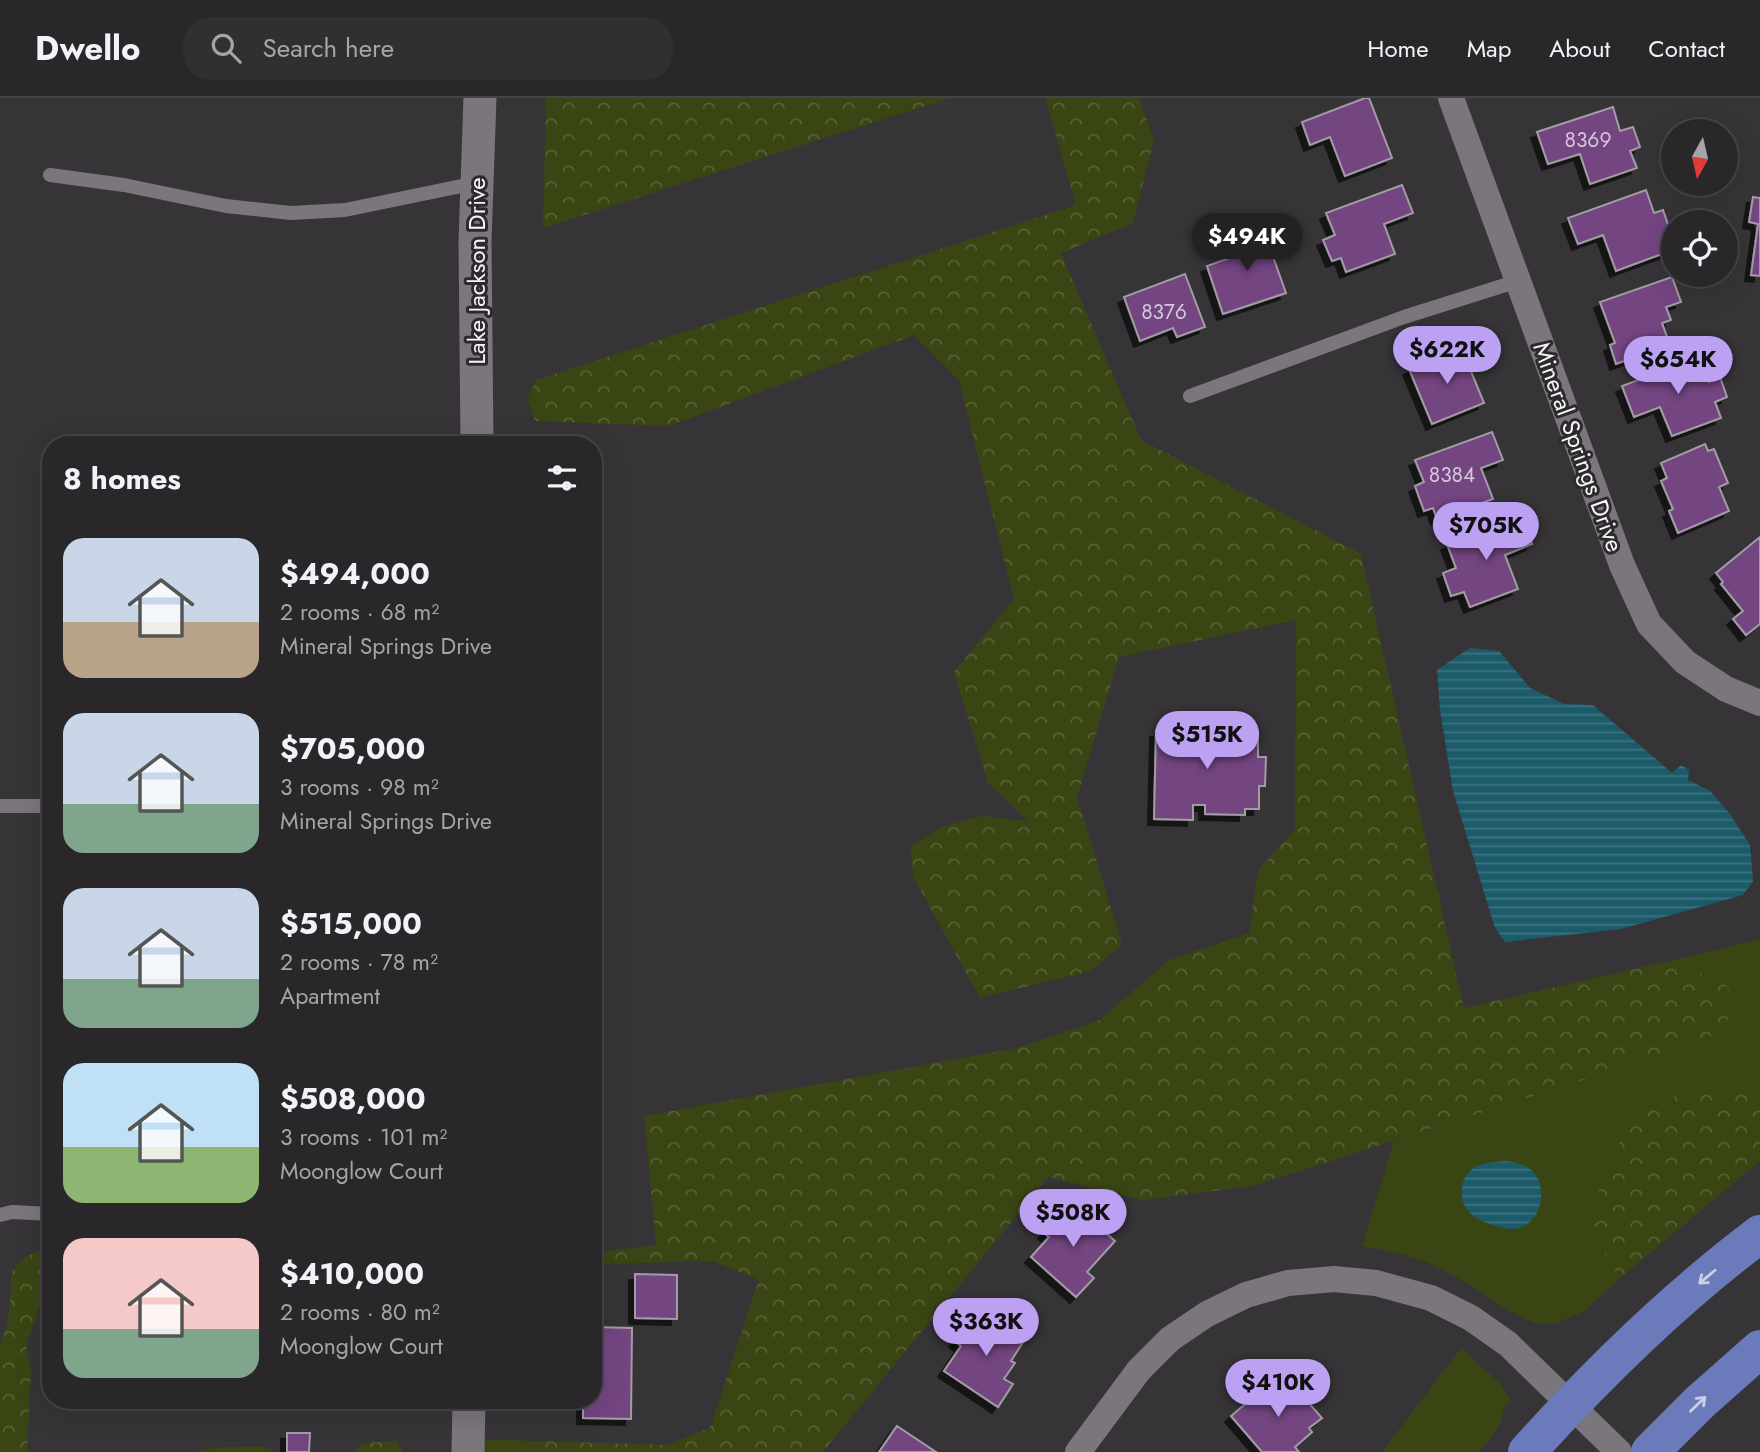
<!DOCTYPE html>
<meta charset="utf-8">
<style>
:root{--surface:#29272a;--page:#312f32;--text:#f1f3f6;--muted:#a5a5a8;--line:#454447;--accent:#bca0f2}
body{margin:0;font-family:Jost,sans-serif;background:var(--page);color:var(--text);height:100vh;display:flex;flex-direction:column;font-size:26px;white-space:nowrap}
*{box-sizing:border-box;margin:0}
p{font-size:23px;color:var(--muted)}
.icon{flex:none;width:38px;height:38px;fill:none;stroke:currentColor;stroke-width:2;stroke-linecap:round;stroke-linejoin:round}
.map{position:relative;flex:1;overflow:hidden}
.panel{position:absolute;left:42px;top:338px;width:560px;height:973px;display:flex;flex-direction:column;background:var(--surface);border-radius:28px;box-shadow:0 7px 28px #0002,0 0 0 2px var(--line)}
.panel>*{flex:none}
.needle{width:46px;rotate:188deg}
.tools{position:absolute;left:1661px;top:21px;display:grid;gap:14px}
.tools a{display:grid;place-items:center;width:77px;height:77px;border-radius:50%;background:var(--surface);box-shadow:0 7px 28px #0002,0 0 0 2px var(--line);font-size:35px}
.price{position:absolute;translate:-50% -60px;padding:0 16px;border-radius:24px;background:var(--accent);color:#111;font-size:23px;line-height:46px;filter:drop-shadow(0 2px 4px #0008)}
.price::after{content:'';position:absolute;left:50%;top:42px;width:21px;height:16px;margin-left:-10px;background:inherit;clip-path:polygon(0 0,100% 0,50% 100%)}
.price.on{background:#222;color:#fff}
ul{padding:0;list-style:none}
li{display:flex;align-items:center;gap:21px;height:175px;padding:0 21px}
li span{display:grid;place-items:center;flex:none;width:196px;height:140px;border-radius:21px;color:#555}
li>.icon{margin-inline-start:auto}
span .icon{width:84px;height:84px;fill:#fffc;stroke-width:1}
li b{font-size:30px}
h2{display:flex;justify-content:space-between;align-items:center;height:84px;padding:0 21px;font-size:30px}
header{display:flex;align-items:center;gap:42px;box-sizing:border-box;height:98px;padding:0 35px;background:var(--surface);border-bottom:2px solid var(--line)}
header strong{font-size:33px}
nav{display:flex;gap:38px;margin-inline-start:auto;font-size:24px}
.search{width:490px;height:63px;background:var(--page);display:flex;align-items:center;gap:18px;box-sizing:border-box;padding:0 24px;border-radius:28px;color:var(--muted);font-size:26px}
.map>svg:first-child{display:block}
</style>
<header>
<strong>Dwello</strong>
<div class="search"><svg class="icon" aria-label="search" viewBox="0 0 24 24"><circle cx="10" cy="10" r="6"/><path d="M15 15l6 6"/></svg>Search here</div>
<nav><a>Home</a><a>Map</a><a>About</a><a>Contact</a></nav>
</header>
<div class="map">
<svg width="1760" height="1354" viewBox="0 0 1760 1354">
<defs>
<pattern id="forest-crowns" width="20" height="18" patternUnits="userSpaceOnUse" patternTransform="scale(1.75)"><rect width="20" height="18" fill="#394613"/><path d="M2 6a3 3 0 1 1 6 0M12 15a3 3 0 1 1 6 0" fill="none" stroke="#566136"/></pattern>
<pattern id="water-rules" width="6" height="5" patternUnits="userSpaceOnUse" patternTransform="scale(1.75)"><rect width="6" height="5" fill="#1c5b69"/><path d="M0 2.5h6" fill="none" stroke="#3e737f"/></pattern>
<filter id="shadow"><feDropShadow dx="-6" dy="6" stdDeviation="0" flood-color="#0009"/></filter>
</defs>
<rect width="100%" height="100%" fill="#373438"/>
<path fill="#394613" d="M1760,841V997L1746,989L1586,1123L1619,1181L1585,1213L1554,1226L1534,1225L1502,1209L1467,1185L1427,1164L1401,1156L1362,1148L1394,1043L1696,946L1723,882L1665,864Z
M1461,1250L1500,1285L1511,1304L1504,1308C1502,1330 1492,1338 1479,1354H1382Z
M483,1341L534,1343L535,1354H483Z"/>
<path fill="url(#forest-crowns)" d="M546,0H950L543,130Z
M1045,0H1139L1154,42L1133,125L1061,155L1141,342L1361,456L1464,910L1665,864L1723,882L1735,902L1725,930L1696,946L1253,1088L1142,1102L1048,1079L823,1354H535L534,1343L666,1347L710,1330L759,1182L712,1163L604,1166L593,1168V1155L656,1147L644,1018L1017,950L1100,922L1169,862L1249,835L1258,773L1295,731L1296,522L1119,559L1077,699L1122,846L1091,873L980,900L914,780L910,749L941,729L983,718L1028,723L988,685L954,574L1014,501L959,282L914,237L669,328L535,323L527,301L536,282L1076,107Z
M1746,989L1760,997V1063L1619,1181L1586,1123L1632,1016L1695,990Z
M51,1147V1185L41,1193L37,1217L26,1246L31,1275L27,1354H0V1249L8,1224L12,1174L23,1160Z
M397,1343L403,1354H353L363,1345Z
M259,1348L271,1351L272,1354H194L212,1350Z"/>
<path fill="url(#water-rules)" d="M1470,550L1499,553L1530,590L1564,606L1593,607L1672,675L1681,667L1689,672L1688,682L1710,693L1730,716L1750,747L1753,783L1743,797L1621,831L1505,844L1495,830L1453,693L1440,612L1437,572Z
M1507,1063C1516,1065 1524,1066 1531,1072C1549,1087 1542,1124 1519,1130C1512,1133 1501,1129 1493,1127C1485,1124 1476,1121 1470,1115C1464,1109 1460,1099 1462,1090C1466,1065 1485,1065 1507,1063Z"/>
<path fill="#734481" stroke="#a19da3" stroke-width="2" filter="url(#shadow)" d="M1365,0H1369L1392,60L1345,78L1330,39L1310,47L1302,24Z
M1613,9L1620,33L1633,29L1640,49L1630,53L1637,70L1590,86L1580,56L1548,66L1537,34Z
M1402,87L1413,115L1384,126L1395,156L1346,174L1341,160L1332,163L1323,142L1335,137L1326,115Z
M1646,92L1654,115L1663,112L1672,138L1665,140L1670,153L1616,173L1603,137L1578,146L1568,120Z
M1753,99L1760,100V178L1751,177L1758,126L1749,124Z
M1261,125L1286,195L1223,216L1207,168L1244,155L1237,133Z
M1185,176L1205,229L1177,239L1173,230L1140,243L1124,199Z
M1672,179L1681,204L1666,209L1671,222L1662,225L1670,247L1616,266L1610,247L1615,245L1600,204Z
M1461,249L1484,305L1432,326L1409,271Z
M1700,259L1709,284L1720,279L1727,299L1715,304L1721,320L1672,338L1660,309L1634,319L1622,288Z
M1492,334L1503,362L1481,370L1493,401L1437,421L1433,410L1424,413L1415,388L1424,384L1415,362Z
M1705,346L1708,353L1714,351L1728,385L1719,389L1729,413L1678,435L1669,413L1673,411L1661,383L1667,380L1661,365Z
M1522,419L1532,446L1505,457L1518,491L1470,509L1464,494L1451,498L1443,475L1456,470L1447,446Z
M1760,439V526L1746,537L1733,521L1743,513L1721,486L1723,484L1716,475Z
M1206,625L1239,626V635L1258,636V659H1266L1265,688H1259V711H1245V717L1205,716V707H1193V722L1154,721L1156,633H1167V627H1191L1190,635H1206Z
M1072,1104L1115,1143L1087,1174L1094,1180L1076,1199L1031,1159L1049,1139L1044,1135Z
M635,1176L677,1177V1221L635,1220Z
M984,1214L1025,1241L1011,1263L1015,1265L1004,1281L1013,1286L998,1309L944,1273L961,1248L955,1243L968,1224L974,1229Z
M594,1229L632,1230L631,1321L583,1320V1302H593Z
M1288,1281L1322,1320L1309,1330L1312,1334L1295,1349L1299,1354H1262L1231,1318L1251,1301L1254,1304L1275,1286L1278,1289Z
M322,1302H366V1306H322Z
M897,1328L936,1354H879Z
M287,1335H310L309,1354H287Z"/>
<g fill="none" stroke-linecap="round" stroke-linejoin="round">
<path stroke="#7a767b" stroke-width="14" d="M50,77L124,87L226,108L291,115L345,112L476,85
M1190,298L1404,219L1518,183
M0,708H51
M0,1117L12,1114L51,1116"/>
<path stroke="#7a767b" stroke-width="26" d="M1451,0L1622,467L1649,526L1685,564L1726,591L1760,605
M1078,1354L1139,1272L1170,1241L1207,1216L1246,1197L1288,1185L1334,1181L1376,1185L1431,1200L1471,1220L1508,1246L1619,1354"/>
<path stroke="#7a767b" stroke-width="33" d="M477,346L475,143L480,0
M468,1354L469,1302"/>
<path stroke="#6a7aba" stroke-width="38" d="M1527,1354C1598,1275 1675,1200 1760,1136
M1650,1354L1700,1304L1760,1251"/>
</g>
<defs><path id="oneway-shaft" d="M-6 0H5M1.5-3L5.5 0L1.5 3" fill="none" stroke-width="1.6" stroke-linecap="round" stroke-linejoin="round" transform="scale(1.75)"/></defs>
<g stroke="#cccfe5">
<use href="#oneway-shaft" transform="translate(1707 1179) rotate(140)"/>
<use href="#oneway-shaft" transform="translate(1698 1306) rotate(-44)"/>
</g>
<g text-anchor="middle" stroke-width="6" stroke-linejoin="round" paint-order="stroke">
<g font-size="21" fill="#d5c8da">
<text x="1588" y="49">8369</text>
<text x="1164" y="221">8376</text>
<text x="1452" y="384">8384</text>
</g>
<g font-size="24" fill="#f6f4f7" stroke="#2d2a2e">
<text transform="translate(477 173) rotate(-90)" y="8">Lake Jackson Drive</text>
<text transform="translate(1578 349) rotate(70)" y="8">Mineral Springs Drive</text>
</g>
</g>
</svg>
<div class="tools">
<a><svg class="needle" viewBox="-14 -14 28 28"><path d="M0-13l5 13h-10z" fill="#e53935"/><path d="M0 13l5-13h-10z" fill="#a5a5a8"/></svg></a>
<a><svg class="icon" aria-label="locate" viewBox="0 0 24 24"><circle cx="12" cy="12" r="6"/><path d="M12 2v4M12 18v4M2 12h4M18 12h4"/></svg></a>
</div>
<b class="price on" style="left:1247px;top:175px">$494K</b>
<b class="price" style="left:1447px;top:288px">$622K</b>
<b class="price" style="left:1678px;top:298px">$654K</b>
<b class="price" style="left:1486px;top:464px">$705K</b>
<b class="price" style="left:1207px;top:673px">$515K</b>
<b class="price" style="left:1073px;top:1151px">$508K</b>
<b class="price" style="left:986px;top:1260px">$363K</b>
<b class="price" style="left:1278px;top:1321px">$410K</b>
<section class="panel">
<h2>8 homes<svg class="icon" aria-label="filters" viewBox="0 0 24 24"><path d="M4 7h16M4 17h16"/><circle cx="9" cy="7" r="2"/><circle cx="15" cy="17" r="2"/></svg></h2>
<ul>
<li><span style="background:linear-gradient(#c9d6e8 60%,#b9a48a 0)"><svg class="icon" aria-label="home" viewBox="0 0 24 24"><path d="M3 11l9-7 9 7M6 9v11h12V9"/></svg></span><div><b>$494,000</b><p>2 rooms · 68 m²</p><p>Mineral Springs Drive</p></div></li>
<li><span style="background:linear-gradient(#c9d6e8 65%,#7fa58c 0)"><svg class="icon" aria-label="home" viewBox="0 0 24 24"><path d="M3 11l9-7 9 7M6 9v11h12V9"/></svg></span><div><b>$705,000</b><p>3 rooms · 98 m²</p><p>Mineral Springs Drive</p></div></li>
<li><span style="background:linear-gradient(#c9d6e8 65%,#7fa58c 0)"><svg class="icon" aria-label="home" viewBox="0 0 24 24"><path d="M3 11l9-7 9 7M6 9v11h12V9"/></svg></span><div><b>$515,000</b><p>2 rooms · 78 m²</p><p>Apartment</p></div></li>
<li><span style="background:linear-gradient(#bfe0f5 60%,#8fb573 0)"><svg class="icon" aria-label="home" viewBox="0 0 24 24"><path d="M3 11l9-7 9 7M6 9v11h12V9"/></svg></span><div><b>$508,000</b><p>3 rooms · 101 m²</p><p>Moonglow Court</p></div></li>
<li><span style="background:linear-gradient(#f6c9c9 65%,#7fa58c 0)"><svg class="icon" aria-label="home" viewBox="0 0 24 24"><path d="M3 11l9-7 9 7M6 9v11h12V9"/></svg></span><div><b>$410,000</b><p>2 rooms · 80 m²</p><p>Moonglow Court</p></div></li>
</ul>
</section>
</div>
